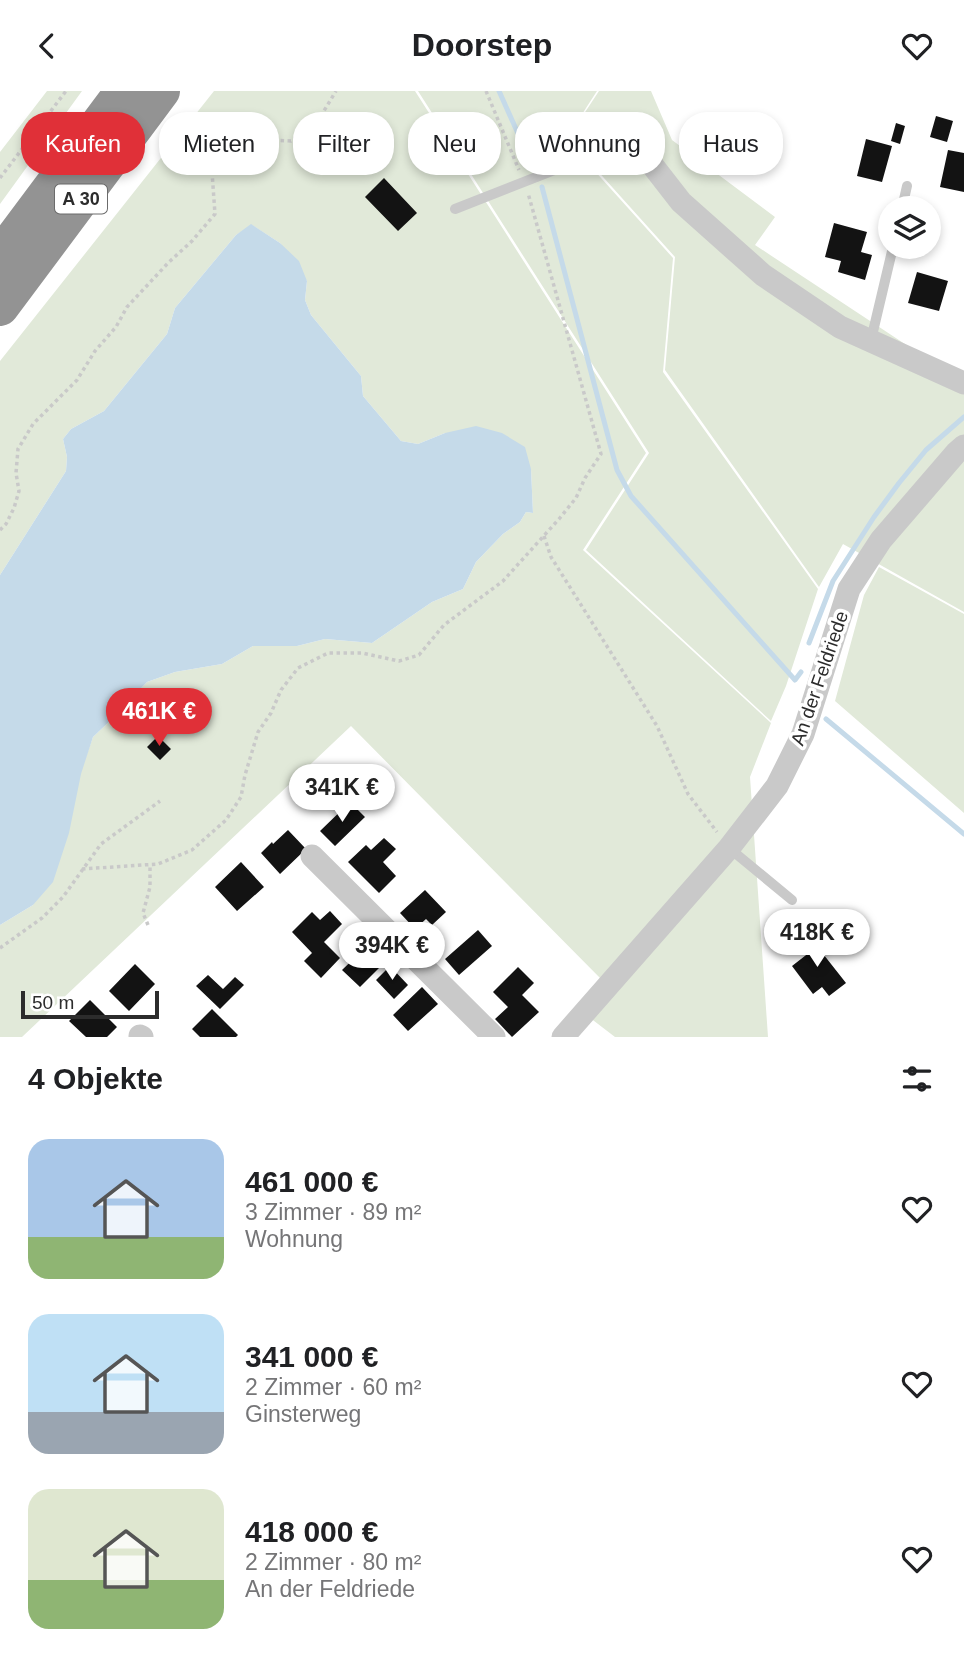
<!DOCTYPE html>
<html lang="de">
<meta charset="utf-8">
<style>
:root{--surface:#fff;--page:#f6f6f6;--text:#202124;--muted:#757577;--accent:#e03038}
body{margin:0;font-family:Helvetica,sans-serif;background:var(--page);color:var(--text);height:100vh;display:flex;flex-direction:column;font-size:26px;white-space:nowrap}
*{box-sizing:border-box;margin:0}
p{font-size:23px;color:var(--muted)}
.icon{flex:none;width:38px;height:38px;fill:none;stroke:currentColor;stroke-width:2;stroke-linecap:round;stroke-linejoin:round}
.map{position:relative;height:946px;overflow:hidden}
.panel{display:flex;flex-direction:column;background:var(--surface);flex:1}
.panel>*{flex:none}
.top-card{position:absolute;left:21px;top:21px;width:922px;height:63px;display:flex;gap:14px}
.controls{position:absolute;left:878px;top:105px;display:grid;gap:14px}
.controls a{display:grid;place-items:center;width:63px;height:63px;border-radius:50%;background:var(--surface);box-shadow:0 4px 10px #0003;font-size:35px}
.scale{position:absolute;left:21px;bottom:18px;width:138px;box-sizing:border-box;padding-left:7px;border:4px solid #2c2c2c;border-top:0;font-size:19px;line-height:24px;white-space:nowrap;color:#2c2c2c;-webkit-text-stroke:5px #fff;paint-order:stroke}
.price{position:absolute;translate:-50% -60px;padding:0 16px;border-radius:24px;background:#fff;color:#222;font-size:23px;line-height:46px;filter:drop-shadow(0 2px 4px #0008)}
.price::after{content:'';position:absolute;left:50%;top:42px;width:21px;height:16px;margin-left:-10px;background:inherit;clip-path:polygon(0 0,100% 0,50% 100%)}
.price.selected{background:var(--accent);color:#fff}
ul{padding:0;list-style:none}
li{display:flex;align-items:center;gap:21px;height:175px;padding:0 28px}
li span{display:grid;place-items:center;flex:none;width:196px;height:140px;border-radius:21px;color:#555}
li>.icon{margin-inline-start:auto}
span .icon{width:84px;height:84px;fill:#fffc;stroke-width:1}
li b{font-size:30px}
h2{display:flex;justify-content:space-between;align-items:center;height:84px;padding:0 28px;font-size:30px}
.tag{padding:0 24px;border-radius:28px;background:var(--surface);box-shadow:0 4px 10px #0003;font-size:24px;line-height:63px}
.tag.selected{background:var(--accent);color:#fff}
header{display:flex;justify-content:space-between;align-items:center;height:91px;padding:0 28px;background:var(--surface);font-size:32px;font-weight:800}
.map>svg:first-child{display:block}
</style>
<header><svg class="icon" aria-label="back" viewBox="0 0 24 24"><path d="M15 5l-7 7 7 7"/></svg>Doorstep<svg class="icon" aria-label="heart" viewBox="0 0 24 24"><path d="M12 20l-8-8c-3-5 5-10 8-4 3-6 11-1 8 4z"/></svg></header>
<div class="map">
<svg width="964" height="946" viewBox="0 0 964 946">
<rect width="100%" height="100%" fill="#fff"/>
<path fill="#e1e9d9" d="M47,0H82L0,113V61Z
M214,0H415L646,362L583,459L771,632L750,686L768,946H615L585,923L602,889L351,635L22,946H0V834L33,814L93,646L112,628L147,591L175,581L222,573L253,555H297L325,548L372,552L432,511L463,498L476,471L503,443L520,431L526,421L533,422L531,378L445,342L418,353L401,350L363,305L361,285L311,224L305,209L307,190L280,152L252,134L236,144L175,217L167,243L104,320L71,338L63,348L67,366L66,380L0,484V270Z
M418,0H597L566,48L673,167L663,281L818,498L786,595L771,630L586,459L649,362Z
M599,0H651L672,49L775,126L755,154L964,292V521L843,453L819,496L665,279L675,166L568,47Z
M879,476L964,523V722L835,610L864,504Z"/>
<path fill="#c5dae9" d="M251,133L280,152L299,170L307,190L305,209L311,224L361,285L363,305L401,350L418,353L445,342L476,335L502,342L525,356L531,378L533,422L526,421L520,431L503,443L476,471L463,498L432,511L372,552L325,548L297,555H253L222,573L175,581L147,591L112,628L93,646L81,683L69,742L53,791L33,814L0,834V484L66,380L67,366L63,348L71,338L104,320L167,243L175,217L236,144Z"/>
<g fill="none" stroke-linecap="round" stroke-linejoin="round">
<path stroke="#c5dae9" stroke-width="5" d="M499,0L533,76
M542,96L617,379L631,405L795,589L801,581
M809,552L833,490L874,426L899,392L926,359L964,326
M826,628L964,743"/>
</g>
<path fill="#131313" d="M936,25L953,30L947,51L930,46Z
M896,32L905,35L900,53L891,50Z
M866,48L892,55L882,91L857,85Z
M948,59L964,62V101L940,96Z
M384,87L417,122L398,140L365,106Z
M834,132L867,141L861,161L872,164L865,189L838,181L841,170L825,166Z
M917,181L948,190L939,220L908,212Z
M158,645L171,658L160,669L147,656Z
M350,711L365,726L335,755L320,740Z
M288,739L306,758L280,783L261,762L272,751L273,753Z
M384,747L396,758L383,771L396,785L379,802L348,771L366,754L371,759Z
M241,771L264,796L237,820L215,796Z
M425,799L446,821L432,834L426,828L415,838L400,822Z
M330,820L342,833L324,851L340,867L321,887L304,870L312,862L292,841L312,821L320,829Z
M478,839L492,855L459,884L445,868Z
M805,840L846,892L829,905L822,896L813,903L792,875L810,861L797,846Z
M374,848L391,865L360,896L342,879Z
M135,873L155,893L129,920L109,900Z
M390,875L408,894L394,908L376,889Z
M518,876L534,892L522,904L539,921L512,946L495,928L508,916L493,901Z
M208,884L223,898L235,886L244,894L220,918L196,895Z
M422,896L438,913L408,940L393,924Z
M90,909L117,936L107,946H86L69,930Z
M212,918L238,944L236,946H200L192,938Z"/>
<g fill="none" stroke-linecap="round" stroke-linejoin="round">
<path stroke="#c9c9c9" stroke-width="3.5" stroke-dasharray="3.5 3.5" stroke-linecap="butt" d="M486,0L519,79
M0,87L66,0
M0,439L6,433L14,417L19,400L16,382L18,358L33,333L77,289L95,260L116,236L127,216L168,172L192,150L215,123L212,81L219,68L231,61H244L268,49L291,50L300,44L322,23L336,0
M544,445L551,466L657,635L688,703L717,741
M82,778L158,773L192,759L226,729L241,706L245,684L258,641L271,622L281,599L298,577L328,562H362L399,570L419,564L444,534L503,490L559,428L576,407L585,387L601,363L528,102
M148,834L143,822L150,796V773
M0,857L42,827L63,806L101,753L160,710"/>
<path stroke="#c9c9c9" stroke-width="10" d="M902,117L907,95
M455,118L590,65L622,60L653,75
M871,249L893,156
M729,757L792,809"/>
<path stroke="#c9c9c9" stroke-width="23" d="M653,75L681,111L763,184L840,236L964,292
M312,765L494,946
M140,945L142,946
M563,946L729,757L777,695L803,643L849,498L881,449L956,362L964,355"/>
<path stroke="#939393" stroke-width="38" d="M0,166L124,0
M0,216L161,0"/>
</g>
<g text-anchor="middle" stroke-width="7" stroke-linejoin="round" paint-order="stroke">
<rect fill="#fff" stroke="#6b6b6b" stroke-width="2" x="55" y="93.5" width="52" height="29" rx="5"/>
<g font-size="18" font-weight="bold" fill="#2c2c2c">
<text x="81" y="114">A 30</text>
</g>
<g font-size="19" fill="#2c2c2c" stroke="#fff">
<text transform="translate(819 587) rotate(-71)" y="7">An der Feldriede</text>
</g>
</g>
</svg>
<div class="controls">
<a><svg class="icon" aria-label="layers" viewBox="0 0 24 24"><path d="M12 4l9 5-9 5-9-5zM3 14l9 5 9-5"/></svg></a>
</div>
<div class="scale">50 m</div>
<b class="price selected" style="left:159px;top:657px">461K €</b>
<b class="price" style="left:342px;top:733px">341K €</b>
<b class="price" style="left:817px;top:878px">418K €</b>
<b class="price" style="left:392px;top:891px">394K €</b>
<div class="top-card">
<a class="tag selected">Kaufen</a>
<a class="tag">Mieten</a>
<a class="tag">Filter</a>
<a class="tag">Neu</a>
<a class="tag">Wohnung</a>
<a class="tag">Haus</a>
</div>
</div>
<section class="panel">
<h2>4 Objekte<svg class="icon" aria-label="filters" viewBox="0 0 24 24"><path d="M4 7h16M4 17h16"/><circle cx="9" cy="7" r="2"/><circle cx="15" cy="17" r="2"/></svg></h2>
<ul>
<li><span style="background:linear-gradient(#a9c7e8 70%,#8fb573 0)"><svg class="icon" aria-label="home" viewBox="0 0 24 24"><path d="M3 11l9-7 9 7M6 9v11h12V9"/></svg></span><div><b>461 000 €</b><p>3 Zimmer · 89 m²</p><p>Wohnung</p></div><svg class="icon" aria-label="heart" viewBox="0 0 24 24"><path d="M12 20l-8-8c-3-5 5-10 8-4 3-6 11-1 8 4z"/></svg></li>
<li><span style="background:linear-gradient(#bfe0f5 70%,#9aa5b1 0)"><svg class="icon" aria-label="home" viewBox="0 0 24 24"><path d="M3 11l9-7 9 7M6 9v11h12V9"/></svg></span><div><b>341 000 €</b><p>2 Zimmer · 60 m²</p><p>Ginsterweg</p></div><svg class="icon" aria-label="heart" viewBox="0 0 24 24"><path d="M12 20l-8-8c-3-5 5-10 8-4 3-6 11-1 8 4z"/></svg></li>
<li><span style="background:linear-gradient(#dfe7d0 65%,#8fb573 0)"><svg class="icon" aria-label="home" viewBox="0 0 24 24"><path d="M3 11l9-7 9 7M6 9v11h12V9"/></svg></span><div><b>418 000 €</b><p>2 Zimmer · 80 m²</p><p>An der Feldriede</p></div><svg class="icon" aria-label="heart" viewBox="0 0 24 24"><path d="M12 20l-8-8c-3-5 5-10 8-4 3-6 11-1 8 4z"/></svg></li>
</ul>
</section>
